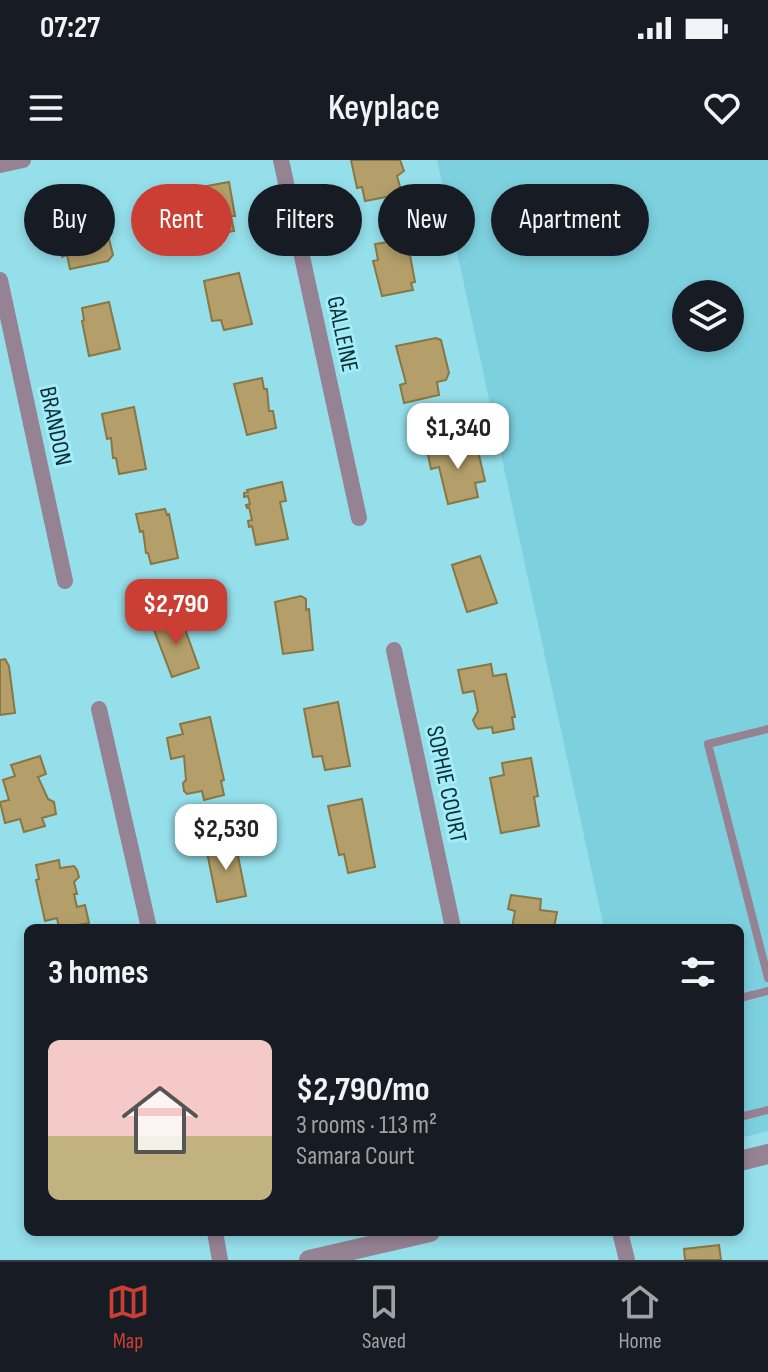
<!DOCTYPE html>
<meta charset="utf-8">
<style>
:root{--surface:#171b24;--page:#242831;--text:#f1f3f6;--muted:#9ea1a6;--line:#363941;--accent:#cb3e33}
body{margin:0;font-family:"Sofia Sans Condensed",sans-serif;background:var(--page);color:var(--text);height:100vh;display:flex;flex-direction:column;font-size:30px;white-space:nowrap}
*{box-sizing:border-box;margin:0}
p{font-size:26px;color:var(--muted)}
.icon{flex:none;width:44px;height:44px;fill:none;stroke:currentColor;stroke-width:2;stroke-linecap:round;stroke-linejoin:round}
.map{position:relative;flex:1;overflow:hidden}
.details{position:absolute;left:24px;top:764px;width:720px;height:312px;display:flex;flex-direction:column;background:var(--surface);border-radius:12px;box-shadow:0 4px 12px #0003}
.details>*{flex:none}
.top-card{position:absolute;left:24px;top:24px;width:720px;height:72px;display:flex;gap:16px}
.controls{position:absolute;left:672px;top:120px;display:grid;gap:16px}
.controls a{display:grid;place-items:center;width:72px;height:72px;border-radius:50%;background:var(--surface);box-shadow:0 4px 12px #0003;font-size:40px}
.price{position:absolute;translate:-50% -68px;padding:0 18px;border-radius:16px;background:#fff;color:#222;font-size:26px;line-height:52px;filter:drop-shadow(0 2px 4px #0008)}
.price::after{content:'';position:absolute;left:50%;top:48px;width:24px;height:18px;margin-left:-12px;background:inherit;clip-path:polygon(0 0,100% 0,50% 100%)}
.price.on{background:var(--accent);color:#fff}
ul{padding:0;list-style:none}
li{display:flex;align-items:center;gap:24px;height:200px;padding:0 24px}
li+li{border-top:2px solid var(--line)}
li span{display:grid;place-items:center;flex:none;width:224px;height:160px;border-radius:12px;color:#555}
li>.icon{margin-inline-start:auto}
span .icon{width:96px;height:96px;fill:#fffc;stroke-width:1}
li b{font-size:34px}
h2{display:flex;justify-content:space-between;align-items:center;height:96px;padding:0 24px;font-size:34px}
.chip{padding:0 28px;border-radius:36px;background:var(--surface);box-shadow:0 4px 12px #0003;font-size:28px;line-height:72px}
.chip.on{background:var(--accent);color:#fff}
.status{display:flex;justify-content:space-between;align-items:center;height:56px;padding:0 40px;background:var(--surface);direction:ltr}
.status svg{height:22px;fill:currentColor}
header{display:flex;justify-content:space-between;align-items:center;height:104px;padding:0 24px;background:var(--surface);font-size:36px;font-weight:600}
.tabs{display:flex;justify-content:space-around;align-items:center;height:112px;border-top:2px solid var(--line);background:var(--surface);font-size:22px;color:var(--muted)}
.tabs a{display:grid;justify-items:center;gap:4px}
.tabs .on{color:var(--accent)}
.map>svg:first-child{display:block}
</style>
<div class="status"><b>07:27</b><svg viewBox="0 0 49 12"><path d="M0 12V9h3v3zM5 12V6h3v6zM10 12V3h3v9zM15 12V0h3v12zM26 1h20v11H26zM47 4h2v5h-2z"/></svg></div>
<header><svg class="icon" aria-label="menu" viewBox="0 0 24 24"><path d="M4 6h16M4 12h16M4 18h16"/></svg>Keyplace<svg class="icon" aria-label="heart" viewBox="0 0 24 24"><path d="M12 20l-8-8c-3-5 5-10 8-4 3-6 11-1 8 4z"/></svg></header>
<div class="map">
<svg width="768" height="1100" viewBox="0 0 768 1100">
<rect width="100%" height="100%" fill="#95dfeb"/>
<path fill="#7dd1df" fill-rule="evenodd" d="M437,0H768V971L740,978V768H604ZM686,134H730V178H686Z"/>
<path fill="#b49f6a" stroke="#8a7642" stroke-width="2" d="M351,0H400L404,11L397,16L402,34L365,41L362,27L357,28Z
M229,22L235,56H231L234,71L203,77L195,37L197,36L196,28Z
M86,54L88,61L94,59L99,54L103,57L104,76L109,79L113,95L108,101L70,109L67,95L62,97L54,61Z
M407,79L415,122L411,123L413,130L382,136L373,101L378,100L375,84Z
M239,113L252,164L224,170L221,160L212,161L204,121Z
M109,142L120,189L89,196L82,161L84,160L82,148Z
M436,178L441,180L449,213L446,220L437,222L439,235L404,243L400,225L406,223L396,186Z
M262,218L264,229H267L269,251H273L276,268L247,275L234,224Z
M134,247L146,309L119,314L116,298H113L111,278L107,279L102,254Z
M462,283L467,293L478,291L485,321L475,323L478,337L448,344L439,307L431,309L427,290Z
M282,322L286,341L280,342L288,379L256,385L252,366L249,367L248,361L252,360L249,347L247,348L246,345L250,344L248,336L244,337V333L248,332L247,330Z
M165,349L167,355L169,354L178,398L151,404L148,393H146L143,371L140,372L136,354Z
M480,396L497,443L467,452L452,405Z
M301,436L306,439V450L309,449L313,490L283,494L275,442Z
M181,458L199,508L172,517L154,470L160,464Z
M5,499L9,506L15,553L0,555V500Z
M491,504L493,516L506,514L515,557H512L514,569L493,573L492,567L478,569L475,565L473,560L478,551L474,531L463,533L458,510Z
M338,542L350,606L325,610L322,596L313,597L304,549Z
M210,557L224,620L221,621L224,635L204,640L202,631L187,634L184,631L183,623L186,620L184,596L171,599L167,578L183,574L180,564Z
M40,596L46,614L38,617L48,639L54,642L56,654L42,658L45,666L24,672L20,659L5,663L0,642L9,640L3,620L15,616L11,605Z
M531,598L538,636L534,637L539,666L501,673L490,618L504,615L502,603Z
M362,639L375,707L348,713L344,694L339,695L328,646Z
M235,681L246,736L217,742L208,697L204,692L207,688H215L218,687V684Z
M59,700L60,708L74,706L77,710L79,717L74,722L77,734H74L77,747L85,745L89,763L59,768L57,758L45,761L36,720L39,719L36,705Z
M511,735L541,739L540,750L557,752L554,768H512L515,751L508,749Z
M719,1085L721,1100H685L684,1089Z"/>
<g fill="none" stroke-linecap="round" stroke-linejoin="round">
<path stroke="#958293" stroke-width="8" d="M768,569L708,584L768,818
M740,838L768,831
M740,957L768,950"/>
<path stroke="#958293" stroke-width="16" d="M281,0L359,358
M0,5L23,0
M0,120L65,421
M394,490L453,768
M99,549L149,768
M215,1072L220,1100
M620,1072L627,1100"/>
<path stroke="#958293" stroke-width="20" d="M740,1001L768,994
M309,1100L430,1072"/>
</g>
<g text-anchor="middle" stroke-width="6" stroke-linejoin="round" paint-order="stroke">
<g font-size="24" fill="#0c2c30" stroke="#a2edf9">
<text transform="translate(343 174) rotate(78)" y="8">GALLEINE</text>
<text transform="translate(56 266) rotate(78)" y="8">BRANDON</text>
<text transform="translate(447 624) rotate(78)" y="8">SOPHIE COURT</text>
</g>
</g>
</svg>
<div class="controls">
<a><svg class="icon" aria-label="layers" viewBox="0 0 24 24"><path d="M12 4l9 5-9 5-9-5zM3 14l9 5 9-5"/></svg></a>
</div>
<b class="price" style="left:458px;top:311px">$1,340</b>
<b class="price on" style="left:176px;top:487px">$2,790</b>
<b class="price" style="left:226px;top:712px">$2,530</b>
<div class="top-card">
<a class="chip">Buy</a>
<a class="chip on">Rent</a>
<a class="chip">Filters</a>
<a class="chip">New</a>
<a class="chip">Apartment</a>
</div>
<section class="details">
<h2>3 homes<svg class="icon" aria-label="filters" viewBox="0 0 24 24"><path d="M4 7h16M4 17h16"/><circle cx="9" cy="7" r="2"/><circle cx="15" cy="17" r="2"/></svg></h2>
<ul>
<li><span style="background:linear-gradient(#f6c9c9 60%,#c2b280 0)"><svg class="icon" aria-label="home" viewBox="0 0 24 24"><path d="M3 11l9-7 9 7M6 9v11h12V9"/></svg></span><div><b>$2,790/mo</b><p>3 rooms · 113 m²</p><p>Samara Court</p></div></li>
</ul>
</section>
</div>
<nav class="tabs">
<a class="on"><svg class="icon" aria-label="map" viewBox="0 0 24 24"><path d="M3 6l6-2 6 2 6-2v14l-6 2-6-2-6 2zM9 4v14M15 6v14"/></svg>Map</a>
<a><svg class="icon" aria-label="saved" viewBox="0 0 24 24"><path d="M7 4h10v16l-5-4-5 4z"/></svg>Saved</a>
<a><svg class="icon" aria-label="home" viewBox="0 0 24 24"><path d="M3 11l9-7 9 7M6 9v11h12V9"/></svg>Home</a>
</nav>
